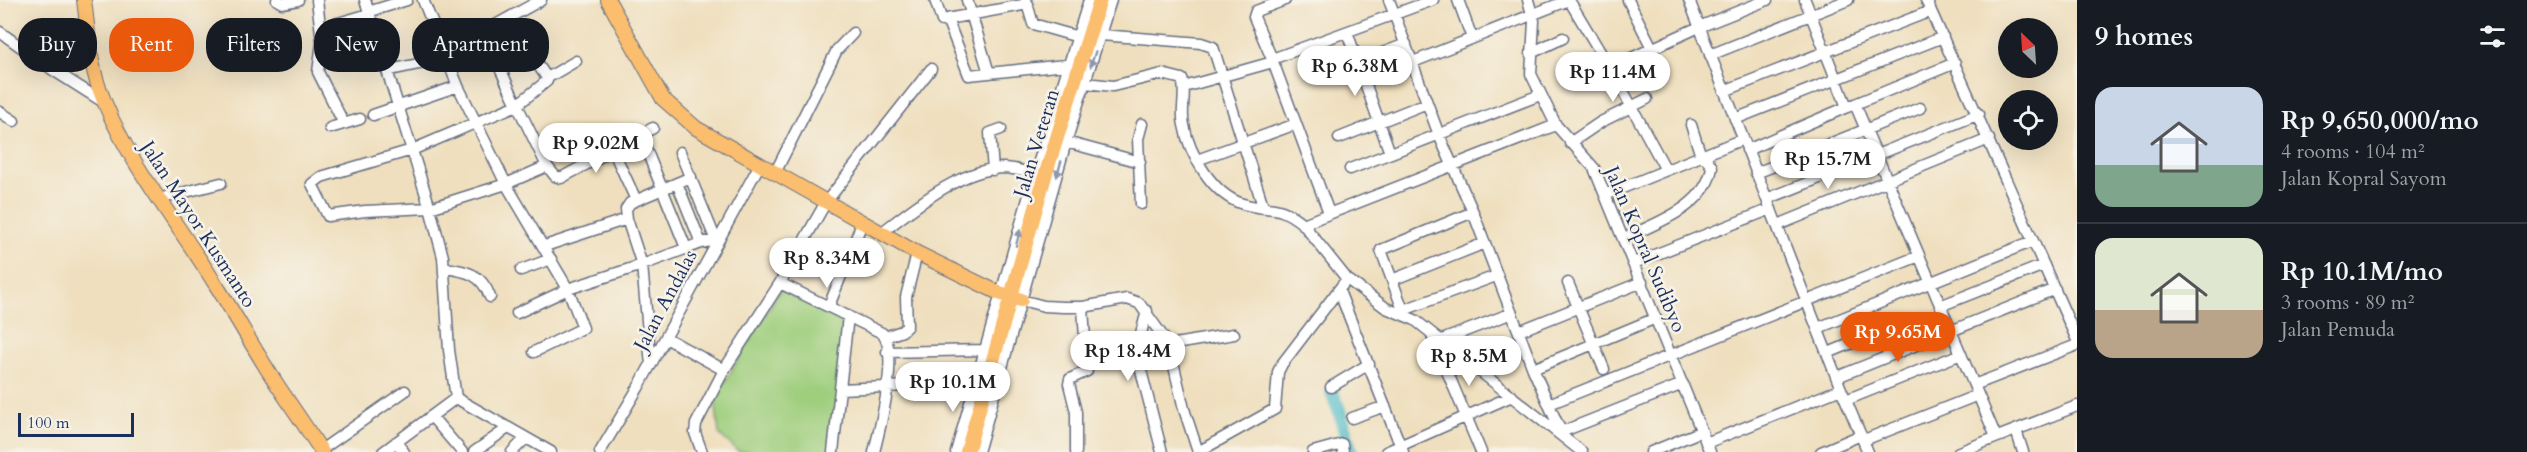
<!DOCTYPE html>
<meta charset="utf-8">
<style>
:root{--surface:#171b24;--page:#20242c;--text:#f1f3f6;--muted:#9ea1a6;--line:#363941;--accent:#ea580c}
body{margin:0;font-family:Cardo,serif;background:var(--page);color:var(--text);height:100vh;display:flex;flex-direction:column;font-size:22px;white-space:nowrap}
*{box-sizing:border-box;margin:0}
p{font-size:20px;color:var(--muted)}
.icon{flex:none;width:33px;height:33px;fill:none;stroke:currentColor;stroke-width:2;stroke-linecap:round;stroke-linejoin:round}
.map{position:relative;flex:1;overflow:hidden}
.sheet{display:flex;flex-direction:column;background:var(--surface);width:450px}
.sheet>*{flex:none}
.top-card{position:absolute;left:18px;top:18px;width:570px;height:54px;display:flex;gap:12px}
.needle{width:39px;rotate:335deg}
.buttons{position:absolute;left:1998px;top:18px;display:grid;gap:12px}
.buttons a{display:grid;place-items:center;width:60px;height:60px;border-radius:50%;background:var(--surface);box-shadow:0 6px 24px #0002;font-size:30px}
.scale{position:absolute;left:18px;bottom:15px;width:116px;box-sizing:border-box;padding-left:6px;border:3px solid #1b2f5e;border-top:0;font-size:16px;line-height:21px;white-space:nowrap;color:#1b2f5e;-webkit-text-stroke:4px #f7f3e8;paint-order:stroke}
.price{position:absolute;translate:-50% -51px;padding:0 14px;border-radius:21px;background:#fff;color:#222;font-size:20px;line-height:39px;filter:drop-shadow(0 2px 3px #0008)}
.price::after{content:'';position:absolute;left:50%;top:36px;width:18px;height:14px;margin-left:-9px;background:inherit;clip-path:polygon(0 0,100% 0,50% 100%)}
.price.selected{background:var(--accent);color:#fff}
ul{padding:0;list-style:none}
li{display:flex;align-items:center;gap:18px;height:150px;padding:0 18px}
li+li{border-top:2px solid var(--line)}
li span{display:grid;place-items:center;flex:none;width:168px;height:120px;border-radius:18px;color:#555}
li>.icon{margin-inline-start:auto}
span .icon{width:72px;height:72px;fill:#fffc;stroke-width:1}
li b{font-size:26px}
h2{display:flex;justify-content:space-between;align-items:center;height:72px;padding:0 18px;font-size:26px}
.tag{padding:0 21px;border-radius:24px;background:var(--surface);box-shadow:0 6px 24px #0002;font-size:21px;line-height:54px}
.tag.selected{background:var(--accent);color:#fff}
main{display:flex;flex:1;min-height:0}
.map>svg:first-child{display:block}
</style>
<main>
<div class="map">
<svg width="2077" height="452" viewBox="0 0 2077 452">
<rect width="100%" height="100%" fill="#f7f3e8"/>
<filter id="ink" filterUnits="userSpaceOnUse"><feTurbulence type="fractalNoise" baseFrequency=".0167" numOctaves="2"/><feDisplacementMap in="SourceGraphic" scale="12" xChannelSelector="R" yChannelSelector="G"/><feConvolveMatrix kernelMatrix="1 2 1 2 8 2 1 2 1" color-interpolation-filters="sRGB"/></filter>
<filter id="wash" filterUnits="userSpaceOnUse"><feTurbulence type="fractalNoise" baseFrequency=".008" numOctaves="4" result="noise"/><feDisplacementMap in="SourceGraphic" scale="24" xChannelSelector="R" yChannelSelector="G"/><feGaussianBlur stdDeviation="1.35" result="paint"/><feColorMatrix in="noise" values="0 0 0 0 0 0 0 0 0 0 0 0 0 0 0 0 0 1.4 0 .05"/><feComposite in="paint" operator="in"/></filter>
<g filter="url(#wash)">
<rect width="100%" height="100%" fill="#efdfbe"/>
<path fill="#9fce7d" stroke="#5d7e6e" stroke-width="1.5" d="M780,290L847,316L836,452H739L719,434L715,398Z"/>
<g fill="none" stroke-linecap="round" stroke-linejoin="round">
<path stroke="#4cb9c6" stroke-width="14" d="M1332,393L1339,410L1351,452"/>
</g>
</g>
<g filter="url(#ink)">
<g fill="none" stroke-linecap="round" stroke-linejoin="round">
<g stroke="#656d80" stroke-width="13">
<path id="minor" d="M277,0L282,3L298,0
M317,0L322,42L318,72L344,124
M365,0L430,208L443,257L449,350L456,398L551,452
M423,0L458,86L506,184L568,289L642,265L701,243L719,239
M935,0L942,21L947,19L969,75L1075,64
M967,0L989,73
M1026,0L1033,24L1082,38
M1285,0L1256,11L1254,17L1272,59L1329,213
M1389,0L1439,135L1473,212L1533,369L1562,434
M1458,0L1472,38
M1528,0L1534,21L1531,74L1556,125L1594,168L1710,452
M1628,0L1652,48
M1689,0L1841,389L1868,452
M1805,0L1847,107L1855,104L1996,437
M1926,0L2077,340
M368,12L407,0
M947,19L1028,4
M321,28L369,14
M0,32L53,70L105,103
M1347,32L1390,153
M1101,35L1201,43L1213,47L1263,206
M474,42L497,62L517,105L547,81V78L507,19
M1531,53L1563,38
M1710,55L1848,0
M1272,59L1433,0
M1413,62L1569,0L1608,65L1612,67L1699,27L1767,0
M1610,67L1666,170
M387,71C414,64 444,61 469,49C476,46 476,37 483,32L541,0
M547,78L576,61
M1317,78L1406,44
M1085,83L1113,86L1162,74L1182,79C1187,94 1180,110 1184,125C1189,154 1213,195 1243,204C1271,212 1276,202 1303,224
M1184,87L1273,62
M1724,91L1931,11
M1855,104L1955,63
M517,105L547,166L506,184L430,208L365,211L328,216L312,184L321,177L412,150Z
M0,112L14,121
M373,115L458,86
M1735,119L1943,37
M1556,125L1303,224L1347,279L1386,308L1415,320L1582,452
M1691,125L1701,156
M330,128L360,119
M640,134L686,248
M1339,138L1427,103
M1066,142L1140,162
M1570,143L1601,122L1647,99
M612,148L636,200
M1747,150L1847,107
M680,152L715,238
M1197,160L1296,124
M547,166L555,176L561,178L653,128
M1350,169L1540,95
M993,170L990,133L1001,129
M775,173L837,50L853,33
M1756,173L1920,108
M677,183L701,243
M1605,195L1743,139
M158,199L221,183
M1767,199L1979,114
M1141,204L1138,139L1142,124
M627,219L626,209L630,203L691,177
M1778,225L1989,139
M881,233C914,208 960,169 1003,168C1014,168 1028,172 1039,175
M1623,239C1655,223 1706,208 1712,167L1704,155
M545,246L627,219L642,265L651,365
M1634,263L1771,209
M445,268C467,271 482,274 490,297
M521,270L551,259
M1392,280L1485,243
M780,283L826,202L931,69
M1568,283L1604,369
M1339,291L1403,452
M1021,300L1044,306L1063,307H1083L1127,299L1139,303L1169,345L1184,409L1198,452
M829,306L862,223
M1940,306L2044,265
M1403,310L1381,250L1473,212
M1147,311L1137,348L1138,359L1162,452
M1398,312L1496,276
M517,313L568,289L583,328L534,352
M848,316L840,389L977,383
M1818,328L2033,241
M1519,331L1642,282
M1431,333L1481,452
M885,337L902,331L907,326L906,297L917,253
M666,338L724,370L780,283L882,333C900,352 880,428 874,452
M1442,340L1512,313
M1169,345L1234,334
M887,352L986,350
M1828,353L1901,323
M1533,369L1656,318
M1837,377L2055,289
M1974,385L2077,345
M1331,387L1369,364
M1846,400L1961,354
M1549,404L1919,256
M432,417L462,452
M1352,418L1385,406
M2016,430L2023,452
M1561,432L1683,384
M1864,440L1978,395
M396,442L404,452
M1706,443L1841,389
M321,450L405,391
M383,452L456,398
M474,452L508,428
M512,452L525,439
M600,452L638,388L760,164
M702,452L695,433L696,424L724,370
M833,452L840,389
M956,452L1035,174L1089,0
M978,452L1066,142L1111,0
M1076,452V412L1069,384L1070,379L1087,371L1083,307
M1198,452L1275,409L1278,372L1282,364L1347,279
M1313,452L1342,444L1343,452
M1386,452L1512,396
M1651,452L1702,431
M1821,452L1861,435
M1959,452L2077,406"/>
</g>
<g stroke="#656d80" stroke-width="16">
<path id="major" d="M84,0C88,29 89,57 98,85C123,158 174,217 214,282C233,311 250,342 269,372C286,399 305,425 322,452
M608,0L663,99L696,128L917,253L999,293L1021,300
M967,452L1045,176L1100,0"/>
</g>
<use href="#minor" stroke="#fff" stroke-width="10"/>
<use href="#major" stroke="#fbbd6e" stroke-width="14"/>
</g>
<defs><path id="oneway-solid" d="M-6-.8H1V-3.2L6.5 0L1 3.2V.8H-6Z" transform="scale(1.5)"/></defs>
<g fill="#8d97ae">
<use href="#oneway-solid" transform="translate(1093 59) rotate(108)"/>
<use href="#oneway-solid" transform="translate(1059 169) rotate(106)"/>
<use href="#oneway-solid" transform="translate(1018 238) rotate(-75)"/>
</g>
</g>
<g text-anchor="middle" stroke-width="5" stroke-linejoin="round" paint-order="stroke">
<g font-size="20" fill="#1b2f5e" stroke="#f7f3e8">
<text transform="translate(1036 143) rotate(-73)" y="7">Jalan Veteran</text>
<text transform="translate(199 224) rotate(57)" y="7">Jalan Mayor Kusmanto</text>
<text transform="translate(1646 249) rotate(67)" y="7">Jalan Kopral Sudibyo</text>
<text transform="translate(665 300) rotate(-62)" y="7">Jalan Andalas</text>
</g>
</g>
</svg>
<div class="buttons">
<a><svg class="needle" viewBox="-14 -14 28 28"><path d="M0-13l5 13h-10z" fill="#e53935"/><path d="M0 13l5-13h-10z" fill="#9ea1a6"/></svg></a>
<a><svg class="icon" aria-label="locate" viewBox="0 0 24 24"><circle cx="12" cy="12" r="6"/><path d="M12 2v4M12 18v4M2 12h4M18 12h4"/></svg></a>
</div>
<div class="scale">100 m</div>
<b class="price" style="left:1355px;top:97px">Rp 6.38M</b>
<b class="price" style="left:1613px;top:103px">Rp 11.4M</b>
<b class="price" style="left:596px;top:174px">Rp 9.02M</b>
<b class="price" style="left:1828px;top:190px">Rp 15.7M</b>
<b class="price" style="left:827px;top:289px">Rp 8.34M</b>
<b class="price selected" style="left:1898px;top:363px">Rp 9.65M</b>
<b class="price" style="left:1128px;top:382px">Rp 18.4M</b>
<b class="price" style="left:1469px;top:387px">Rp 8.5M</b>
<b class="price" style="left:953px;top:413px">Rp 10.1M</b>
<div class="top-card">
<a class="tag">Buy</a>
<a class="tag selected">Rent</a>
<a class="tag">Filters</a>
<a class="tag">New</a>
<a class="tag">Apartment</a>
</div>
</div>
<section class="sheet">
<h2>9 homes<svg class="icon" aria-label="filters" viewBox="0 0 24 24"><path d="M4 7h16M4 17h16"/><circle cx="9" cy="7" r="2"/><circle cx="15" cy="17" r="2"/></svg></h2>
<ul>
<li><span style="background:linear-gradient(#c9d6e8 65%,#7fa58c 0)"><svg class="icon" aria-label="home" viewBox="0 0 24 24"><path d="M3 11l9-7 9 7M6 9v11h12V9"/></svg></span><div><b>Rp 9,650,000/mo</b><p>4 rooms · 104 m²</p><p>Jalan Kopral Sayom</p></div></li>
<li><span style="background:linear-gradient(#dfe7d0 60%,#b9a48a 0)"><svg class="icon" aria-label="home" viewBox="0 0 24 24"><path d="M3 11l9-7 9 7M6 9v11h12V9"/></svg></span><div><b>Rp 10.1M/mo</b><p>3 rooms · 89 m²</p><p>Jalan Pemuda</p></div></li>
</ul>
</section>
</main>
